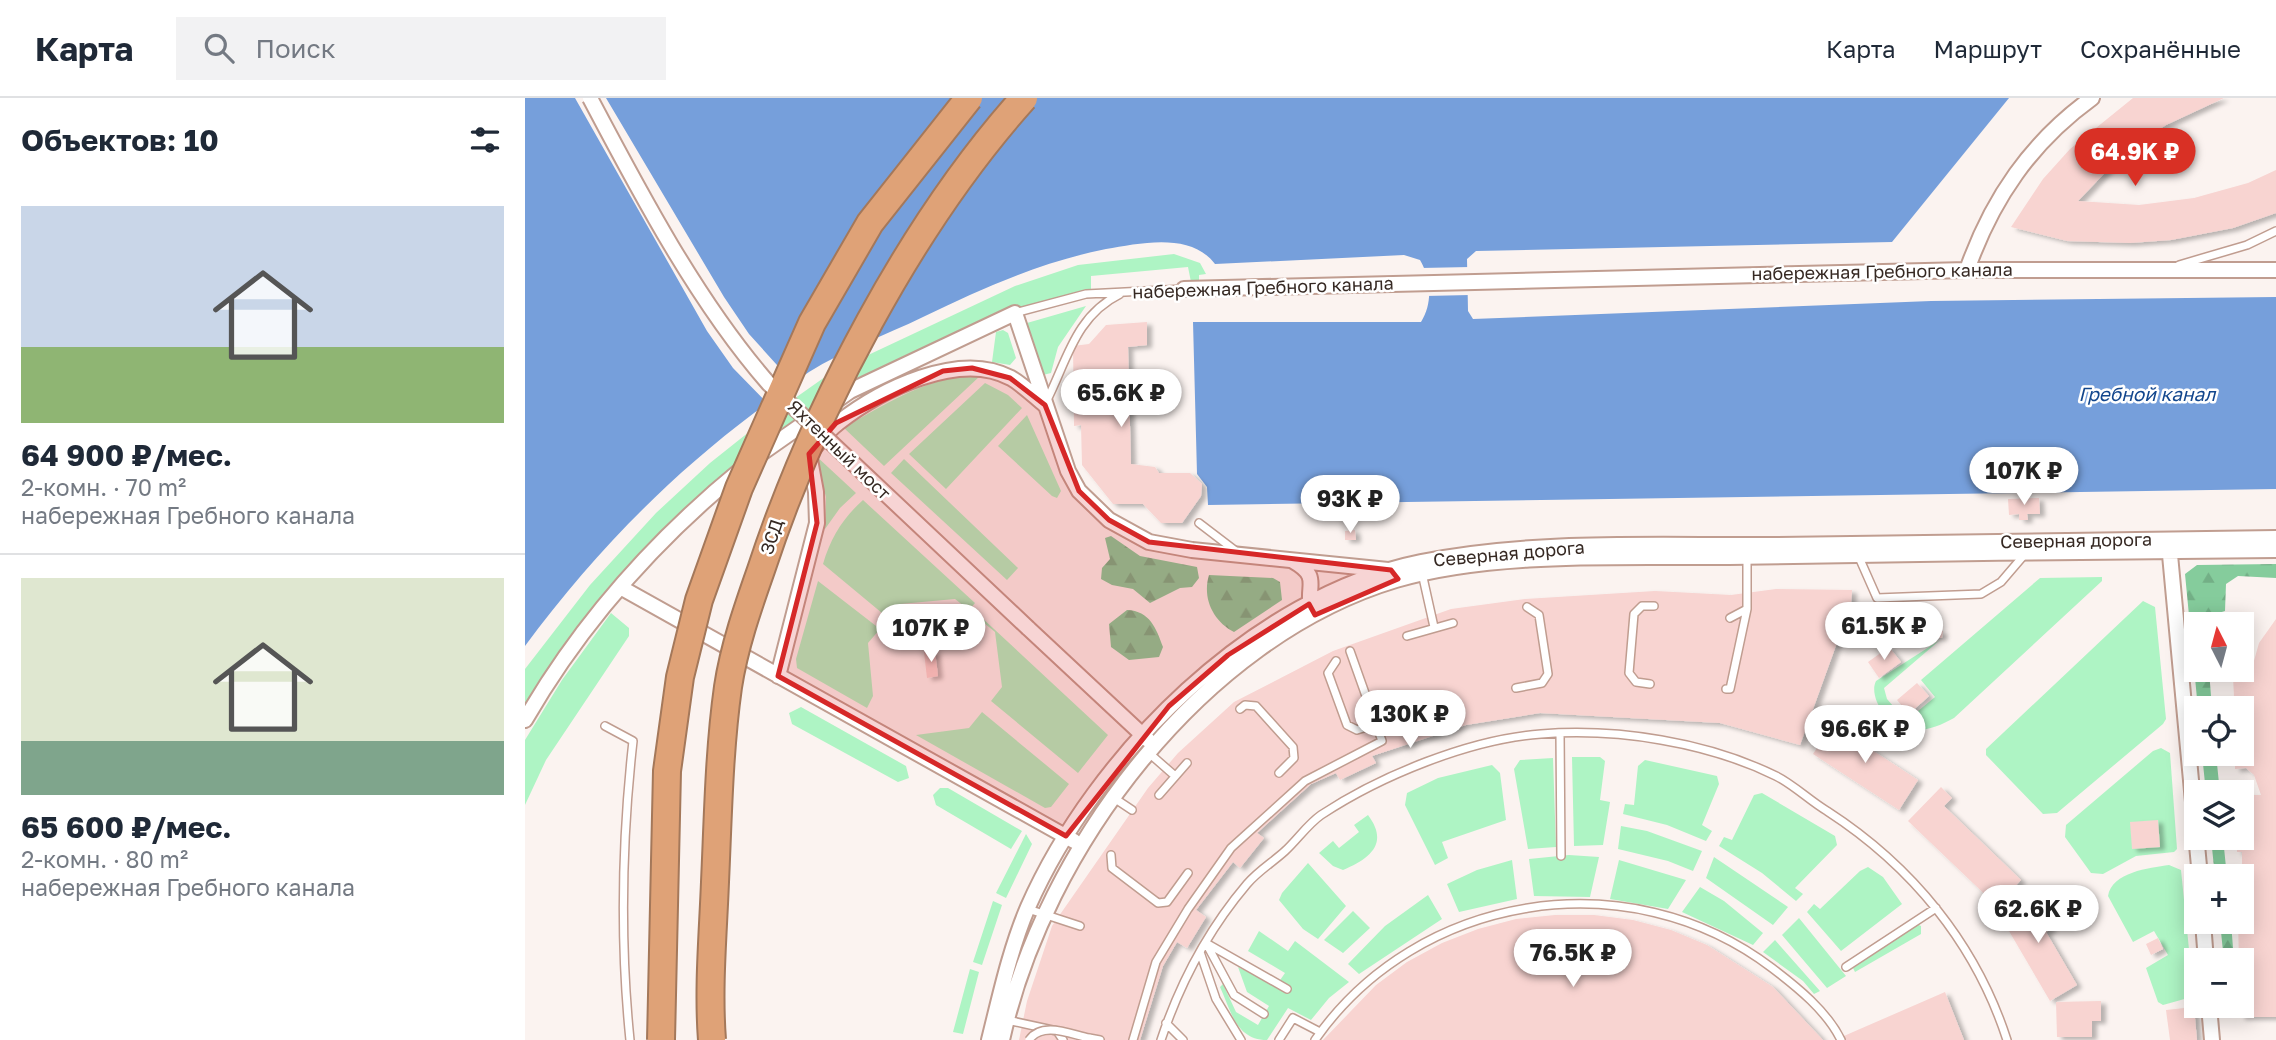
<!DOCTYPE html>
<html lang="ru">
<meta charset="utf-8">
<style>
:root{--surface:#fff;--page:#f2f2f3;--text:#1f2937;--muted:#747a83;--line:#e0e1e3;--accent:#d93025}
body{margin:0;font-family:"Golos Text",sans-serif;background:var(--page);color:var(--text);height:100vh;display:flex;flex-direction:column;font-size:26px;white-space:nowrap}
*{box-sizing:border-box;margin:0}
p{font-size:23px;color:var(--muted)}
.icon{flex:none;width:38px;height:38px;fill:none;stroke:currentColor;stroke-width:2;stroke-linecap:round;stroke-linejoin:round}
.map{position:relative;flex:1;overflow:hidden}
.sheet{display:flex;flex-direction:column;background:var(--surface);width:525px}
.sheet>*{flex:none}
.needle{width:46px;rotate:354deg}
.buttons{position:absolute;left:1659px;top:514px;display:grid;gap:14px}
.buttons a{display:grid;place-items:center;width:70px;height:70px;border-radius:0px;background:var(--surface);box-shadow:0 4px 18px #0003;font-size:35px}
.price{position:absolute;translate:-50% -60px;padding:0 16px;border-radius:24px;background:#fff;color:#222;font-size:23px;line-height:46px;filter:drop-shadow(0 2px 4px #0008)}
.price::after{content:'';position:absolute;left:50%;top:42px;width:21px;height:16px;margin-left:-10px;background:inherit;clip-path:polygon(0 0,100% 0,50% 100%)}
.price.on{background:var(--accent);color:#fff}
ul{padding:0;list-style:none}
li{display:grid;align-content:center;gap:14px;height:371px;padding:0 21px}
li+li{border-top:2px solid var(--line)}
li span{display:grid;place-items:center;height:217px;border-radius:0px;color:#555}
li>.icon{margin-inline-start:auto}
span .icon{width:126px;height:126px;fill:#fffc;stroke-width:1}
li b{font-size:30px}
h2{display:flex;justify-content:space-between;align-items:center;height:84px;padding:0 21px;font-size:30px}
header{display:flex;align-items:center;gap:42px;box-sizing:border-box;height:98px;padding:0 35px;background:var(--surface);border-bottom:2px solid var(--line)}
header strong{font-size:33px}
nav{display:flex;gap:38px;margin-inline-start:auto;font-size:24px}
.search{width:490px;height:63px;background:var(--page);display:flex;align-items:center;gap:18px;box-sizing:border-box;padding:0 24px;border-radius:0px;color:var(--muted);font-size:26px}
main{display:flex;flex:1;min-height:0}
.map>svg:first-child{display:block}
</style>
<header>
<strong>Карта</strong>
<div class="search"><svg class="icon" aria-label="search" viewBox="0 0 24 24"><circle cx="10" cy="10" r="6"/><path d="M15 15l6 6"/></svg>Поиск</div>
<nav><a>Карта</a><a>Маршрут</a><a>Сохранённые</a></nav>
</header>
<main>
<section class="sheet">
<h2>Объектов: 10<svg class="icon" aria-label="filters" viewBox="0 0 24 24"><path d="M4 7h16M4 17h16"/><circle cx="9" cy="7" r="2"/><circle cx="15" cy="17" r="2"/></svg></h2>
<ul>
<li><span style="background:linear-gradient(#c9d6e8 65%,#8fb573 0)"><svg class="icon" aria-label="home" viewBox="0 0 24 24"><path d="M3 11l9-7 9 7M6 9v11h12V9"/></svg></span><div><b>64 900 ₽/мес.</b><p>2-комн. · 70 m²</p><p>набережная Гребного канала</p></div></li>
<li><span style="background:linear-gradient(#dfe7d0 75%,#7fa58c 0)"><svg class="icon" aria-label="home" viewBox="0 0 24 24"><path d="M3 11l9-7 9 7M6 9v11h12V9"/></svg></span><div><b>65 600 ₽/мес.</b><p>2-комн. · 80 m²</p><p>набережная Гребного канала</p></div></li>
</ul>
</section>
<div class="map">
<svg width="1751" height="942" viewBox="0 0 1751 942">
<defs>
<pattern id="forest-firs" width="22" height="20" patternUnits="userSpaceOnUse" patternTransform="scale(1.75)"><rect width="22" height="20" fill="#85cc9c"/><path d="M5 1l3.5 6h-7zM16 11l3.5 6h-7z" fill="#73af86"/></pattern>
<filter id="shadow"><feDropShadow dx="5" dy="3" stdDeviation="2" flood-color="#0004"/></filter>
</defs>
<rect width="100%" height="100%" fill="#fbf3f0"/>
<path fill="#aef4c4" d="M649,156L675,165L681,176L674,177V184H666L663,169L566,178V193L480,216L332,280L246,342L167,407L0,617V571L65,487L131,415L185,365L239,322L307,274L490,188L553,167Z
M561,208L533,249L526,275L518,277L502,225Z
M478,232L483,235L491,260L485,267L467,264L471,234Z
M443,276L455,278L359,368L319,330C359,306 396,284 443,276Z
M460,285L483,297L497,310L421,391L384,356Z
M502,317L536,393L532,400L527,398L473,348Z
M290,357L331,395L315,410L300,431L301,399Z
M379,361L493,470L482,482L366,375Z
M338,402L450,505L444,512L430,501L375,506L363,520L298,466C306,439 318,420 338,402Z
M1577,479V483L1429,620C1415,628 1397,635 1380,631C1363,628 1343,599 1351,583L1415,542L1359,590L1362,601L1381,623L1410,599L1396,582L1515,480Z
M293,483L355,531L343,545L348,598L342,610L272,570L271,561Z
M1618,503L1630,509L1641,621L1638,626L1532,715L1518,716L1461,657V651Z
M86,515L104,530V538L21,662L0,707V642L37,582Z
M455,518L583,637L553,675L466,603L477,589L470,534L453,520Z
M276,609L381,668L384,680L373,684L267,626L264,615Z
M457,614L544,686L526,709L520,710L391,637L444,630Z
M1636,650L1645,655L1652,751L1649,754L1611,758L1578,776L1566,775L1540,739L1541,727L1628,653Z
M1047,659H1075L1080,663L1075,702L1085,704L1078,747L1049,748Z
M1028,660L1031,749L1003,751L989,671L995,662Z
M1120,662L1192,678L1194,686L1177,727L1187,733L1181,743L1142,727L1098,716L1100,706L1109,707L1113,668Z
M967,667L975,675L981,722L917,744L923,760L910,767L880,707L882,695L913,680Z
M415,690H423L497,733L486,751L411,707L408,697Z
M1237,695L1310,738L1312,747L1270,790L1278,796L1271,803L1237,775L1194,748L1199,739L1207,742L1229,697Z
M843,717C864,745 846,760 818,772L808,768L794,755L808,743L814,750L834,734L829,727Z
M1096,728L1122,733L1177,753L1168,773L1143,763L1093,751Z
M501,736L507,746L481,800L471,795Z
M1044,757L1074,759L1065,799L1009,798L1004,761Z
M1189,759L1263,809L1248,827L1181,780Z
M987,762L992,801L934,814L922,786L952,772Z
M1094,762L1161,782L1143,811L1085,801Z
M783,765L821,808L793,841L778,831L754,802L757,795Z
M1644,767L1656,772L1668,891L1663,900L1638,907L1633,904L1621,870L1643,857L1629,833L1608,844L1583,798C1587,774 1624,770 1644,767Z
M1343,769L1358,779L1377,806L1316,853L1282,814L1289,806L1295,811L1335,773Z
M1175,789L1199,803L1238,835L1228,847L1157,814Z
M903,797L917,821L834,876L823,866L860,828Z
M468,803L477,807L457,867L448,864Z
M828,813L845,830L818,855L799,842Z
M1274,820L1321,878L1302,890L1257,837Z
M1392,826L1396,828V836L1330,874L1328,870Z
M734,833L763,853L770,843L824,884L804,900L786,922L763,910L742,942C711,942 706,913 695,889L698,886L711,914L733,927L744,908L722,894L713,869L751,888L760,875L723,853Z
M1250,842L1295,893L1289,896L1278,883L1238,854Z
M445,871L454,874L438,936L428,934Z"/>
<path fill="url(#forest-firs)" d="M586,438L615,458L672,469L674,480L667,489L655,490L625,505L608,491L587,487L576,481L577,470L585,461L580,440Z
M1751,466V480L1713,478L1701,486L1700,513L1687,517L1680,527H1671V572H1684L1687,611H1673L1660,476L1672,467Z
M684,477L748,480L755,484L757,502L709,534C688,523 677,500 684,477Z
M602,512C625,513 631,530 638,549L634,559L604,562L586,549L584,526Z
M1677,656H1691L1695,695H1681Z
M1686,740H1698L1702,779H1690Z
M1695,824H1706L1709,863H1699Z"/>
<path fill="#769fdb" d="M0,0H1484L1367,144L951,153L942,161L943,213L948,221L1406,203L1751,199V391L683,407L682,389L672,376L668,224H896C908,205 906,181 895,162L879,157L690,166C666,134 616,145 581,151C516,164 458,190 398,219C361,237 319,252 284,274C265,286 247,302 229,315C140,382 66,459 0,548Z"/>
<path fill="#fbf3f0" d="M50,0H81L199,199L224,236L271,288L245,308L208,270L182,233Z
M945,169V197L900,198V177L896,170Z"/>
<path fill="#f8d4d1" filter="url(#shadow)" d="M1608,0H1699L1641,27L1618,42L1595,59L1553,103L1614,107L1669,100L1723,85L1751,72V115L1708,130L1646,142L1605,145L1542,143L1486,129L1518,81L1545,51Z
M622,224V247L603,249L606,366L630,369L634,375H665L677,386L676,398L657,425H636L618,406H588L557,367L556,327L549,328L548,248L564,246L581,227Z
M1514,400L1515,416H1502L1503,422H1494V416L1484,417L1483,401Z
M830,432L831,442H820V433Z
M1251,491L1327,492L1326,506L1275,647L1195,625L1015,615L941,627L847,658L851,665L815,682L811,675L786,686L732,735L739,740L715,770L708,764L671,812L681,819L662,850L652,844L638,868L615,942H494L502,903L527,828L623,690L653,655L709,604L808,553L926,511L1000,501L1130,493L1206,497Z
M1349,519H1360L1361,529H1349Z
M1751,521V919H1715L1717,863H1714L1713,824H1717V779H1712V769H1717V754H1712V740H1717V697H1736L1729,677L1721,670L1710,671V656H1717V611H1704V599H1709L1708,578L1718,577L1727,570L1734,545Z
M1392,533H1418L1417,540L1392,539Z
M1364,549L1376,564L1354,580L1343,564Z
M410,553L413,578L402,580L399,554Z
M1392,585L1404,598L1384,616L1372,602Z
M1312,619L1326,628L1321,635L1393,682L1374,712L1288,656Z
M1416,689L1427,700L1419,708L1496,782L1472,808L1383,723Z
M1633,722L1635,749L1607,751L1605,724Z
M1512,793L1522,809L1516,813L1527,831L1521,834L1552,887L1525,903L1474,816Z
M1030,817H1069L1108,822L1146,832L1182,847L1248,889L1298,942H798L851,887L882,864L917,845L953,831L991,821Z
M1633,840L1638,851L1626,857L1621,846Z
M1420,894L1439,942H1310L1328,934Z
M1576,903V923H1567V939H1532L1531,904Z
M1669,909L1672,942H1645L1641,912Z"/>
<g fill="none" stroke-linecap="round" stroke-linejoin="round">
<g stroke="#c09d90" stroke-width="10">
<path id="service" d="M1654,167L1722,147L1751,133
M490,215L561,196L659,191
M521,304C542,263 550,218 595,196
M674,425L712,454
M1333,457L1352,500L1456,496L1476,484L1500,456
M897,475L909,529
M1205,520L1222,511V459
M882,538L928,525
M811,563L803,575L822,627L832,632L851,626
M1125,586L1111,584L1104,575L1109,516L1117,508H1129
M991,590L1017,585L1023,576L1014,517L1002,509
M1201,591H1205L1222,511
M715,611L720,607L731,608L768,649L769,660L754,675
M80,628L108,643C97,741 95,844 105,942
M1035,635L1036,758
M625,656L649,677
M634,697L662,665
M589,700L607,712
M586,757L587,770L633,805L642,804L663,775
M503,811L555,828
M681,845L709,897L739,916
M681,845L762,891
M675,854L691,901L716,942
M1321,869L1411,810
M482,922L532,933L538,942
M641,925L658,942
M564,940L575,942
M608,942L631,864L663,811L706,750L780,683L857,643L825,553
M636,942C655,885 683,832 722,786C733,773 748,764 760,753C772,742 783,726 796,717C855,678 945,641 1016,636C1092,630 1182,644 1251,678C1269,687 1285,703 1302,713C1387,768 1451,846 1482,942
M754,942L768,920L795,934
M790,942C892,795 1104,761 1247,870C1272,889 1302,913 1316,942"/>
</g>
<g stroke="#c09d90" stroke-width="18">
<path id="minor" d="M1442,172C1467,101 1506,44 1567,0
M659,191L1442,172H1751
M308,305L325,293L490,215L543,373L554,393L584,422L624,444L667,452L863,472
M234,357L291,317
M1644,446L1675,779
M768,463C796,479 781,487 786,510
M95,489L549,743
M503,530L623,642
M253,578L292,425L291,394L284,356C293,346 302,333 313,325C355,292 434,252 486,280C498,287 509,298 520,307
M0,622C56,525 131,441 218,370
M1678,824L1681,863
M1684,908L1687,942
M464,942C475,898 485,851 503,809C570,657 729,498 896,464C1011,441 1133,448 1250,447C1417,445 1584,443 1751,440
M477,942C519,751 677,540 871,482C968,453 1102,460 1204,459C1386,456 1569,453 1751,452"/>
</g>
<use href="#service" stroke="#fff" stroke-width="7"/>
<use href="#minor" stroke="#fff" stroke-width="14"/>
<g stroke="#c09d90" stroke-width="10" stroke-linecap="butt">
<path id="service-bridge" d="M504,942C517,923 545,936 564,940"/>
</g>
<g stroke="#c09d90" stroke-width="18" stroke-linecap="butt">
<path id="minor-bridge" d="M65,0C115,95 173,205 244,286L503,530"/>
</g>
<g stroke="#a4785a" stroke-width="30" stroke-linecap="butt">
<path id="motorway-bridge" d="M136,942L142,673L155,579L174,502L214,390L287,225L345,125L444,0
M187,942C183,890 188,836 190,784C193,719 194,653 203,589C209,549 223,509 236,472C289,311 386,126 499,0"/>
</g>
<use href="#service-bridge" stroke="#fff" stroke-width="7"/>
<use href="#minor-bridge" stroke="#fff" stroke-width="14"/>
<use href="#motorway-bridge" stroke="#dfa277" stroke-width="26"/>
</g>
<path fill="#d62828" fill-opacity="0.2" stroke="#d62828" stroke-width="5" stroke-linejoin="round" d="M447,270L485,280L520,307L554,393L584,422L624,444L866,472L873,481L790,517L784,506L703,557L644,608L541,738L253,578L292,425L284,356L311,325L418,273Z"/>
<g text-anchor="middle" stroke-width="5" stroke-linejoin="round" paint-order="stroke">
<g font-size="18" fill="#362923" stroke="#fff">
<text transform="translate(1357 174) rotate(-1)" y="6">набережная Гребного канала</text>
<text transform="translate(738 190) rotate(-2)" y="6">набережная Гребного канала</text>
<text transform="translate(314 352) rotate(44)" y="6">Яхтенный мост</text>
<text transform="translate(247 439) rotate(-72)" y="6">ЗСД</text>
<text transform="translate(1551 443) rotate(-1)" y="6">Северная дорога</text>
<text transform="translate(984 456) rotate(-5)" y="6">Северная дорога</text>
</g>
<g font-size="19" font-style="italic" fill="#12468d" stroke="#fff">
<text x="1622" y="303">Гребной канал</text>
</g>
</g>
</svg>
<div class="buttons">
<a><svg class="needle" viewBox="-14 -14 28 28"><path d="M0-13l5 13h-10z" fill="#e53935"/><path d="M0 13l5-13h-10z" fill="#747a83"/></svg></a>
<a><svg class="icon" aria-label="locate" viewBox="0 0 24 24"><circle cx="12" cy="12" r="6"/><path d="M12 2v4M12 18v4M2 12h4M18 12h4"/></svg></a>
<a><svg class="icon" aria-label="layers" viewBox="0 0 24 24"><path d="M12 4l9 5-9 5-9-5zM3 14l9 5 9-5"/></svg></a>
<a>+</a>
<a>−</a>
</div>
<b class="price on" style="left:1610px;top:90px">64.9K ₽</b>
<b class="price" style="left:596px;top:331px">65.6K ₽</b>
<b class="price" style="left:1499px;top:409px">107K ₽</b>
<b class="price" style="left:825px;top:437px">93K ₽</b>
<b class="price" style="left:1359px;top:564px">61.5K ₽</b>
<b class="price" style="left:406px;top:566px">107K ₽</b>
<b class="price" style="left:885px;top:652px">130K ₽</b>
<b class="price" style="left:1340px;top:667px">96.6K ₽</b>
<b class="price" style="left:1513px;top:847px">62.6K ₽</b>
<b class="price" style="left:1048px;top:891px">76.5K ₽</b>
</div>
</main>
